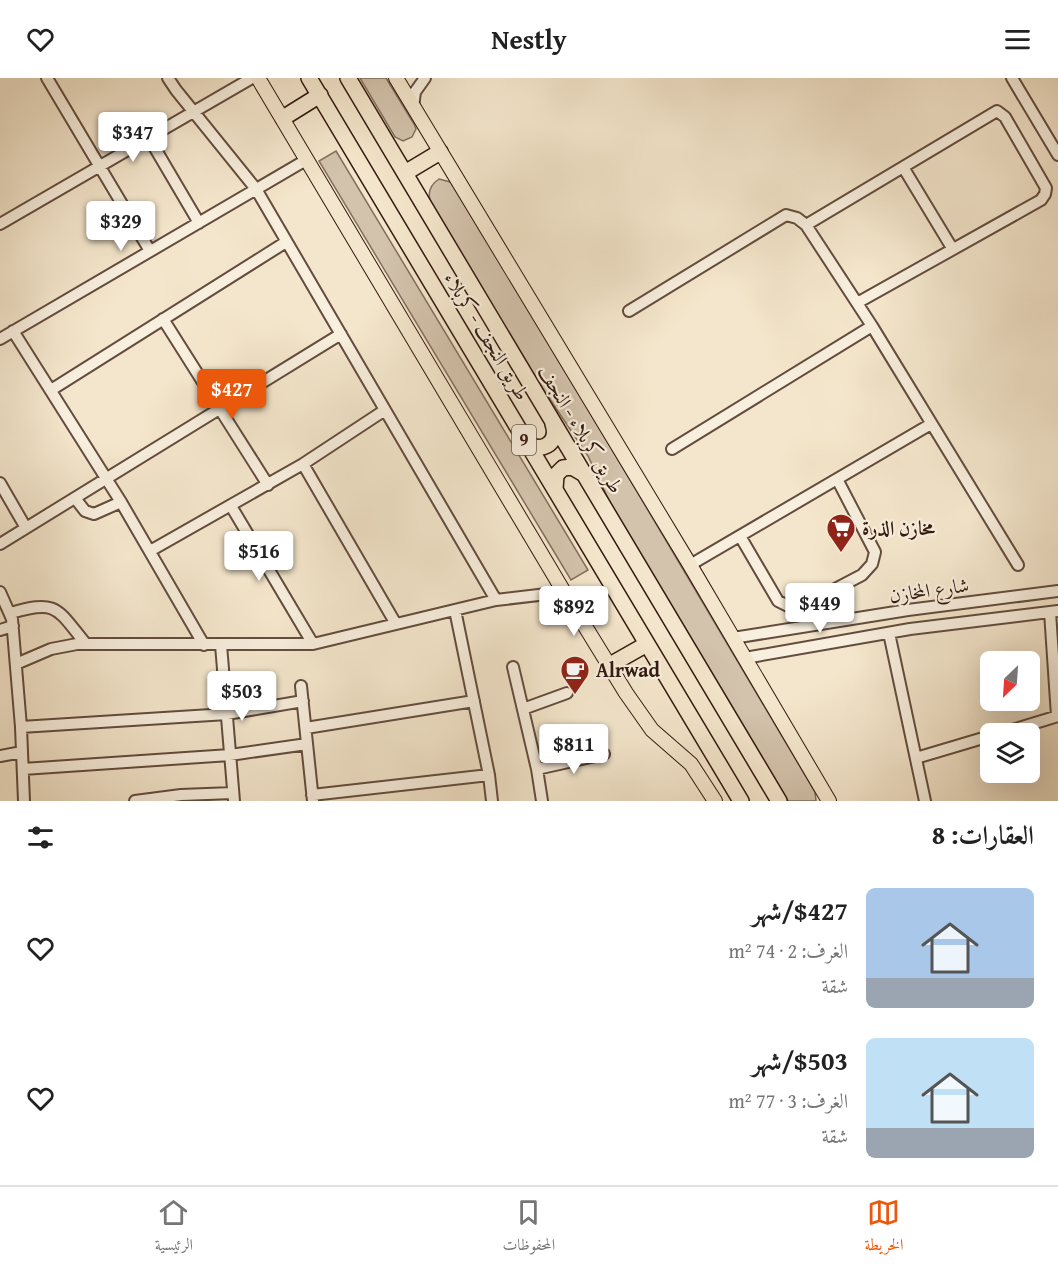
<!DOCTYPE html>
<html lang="ar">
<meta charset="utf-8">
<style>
:root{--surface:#fff;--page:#f2f2f2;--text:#222;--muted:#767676;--line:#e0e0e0;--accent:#ea580c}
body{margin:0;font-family:"Gentium Book Plus",Amiri,serif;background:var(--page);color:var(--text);direction:rtl;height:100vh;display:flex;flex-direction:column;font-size:22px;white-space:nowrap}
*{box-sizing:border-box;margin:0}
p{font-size:20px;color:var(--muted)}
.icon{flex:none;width:33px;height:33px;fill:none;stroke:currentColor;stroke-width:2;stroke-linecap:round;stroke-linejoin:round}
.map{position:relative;height:723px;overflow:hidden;direction:ltr}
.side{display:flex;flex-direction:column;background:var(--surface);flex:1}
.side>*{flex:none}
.needle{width:39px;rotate:205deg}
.buttons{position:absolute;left:980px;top:573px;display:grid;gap:12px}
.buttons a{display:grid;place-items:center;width:60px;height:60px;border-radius:9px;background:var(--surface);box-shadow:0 6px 24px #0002;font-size:30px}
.price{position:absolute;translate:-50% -51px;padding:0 14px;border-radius:6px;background:#fff;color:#222;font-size:20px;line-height:39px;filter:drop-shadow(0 2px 3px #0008)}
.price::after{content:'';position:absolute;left:50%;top:36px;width:18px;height:14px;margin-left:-9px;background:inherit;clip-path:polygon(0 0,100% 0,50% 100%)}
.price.current{background:var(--accent);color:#fff}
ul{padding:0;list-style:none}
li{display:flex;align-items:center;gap:18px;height:150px;padding:0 24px}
li span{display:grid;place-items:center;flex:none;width:168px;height:120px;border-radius:9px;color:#555}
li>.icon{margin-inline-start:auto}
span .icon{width:72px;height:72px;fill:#fffc;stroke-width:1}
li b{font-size:26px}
h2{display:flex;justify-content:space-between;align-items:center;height:72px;padding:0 24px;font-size:26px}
header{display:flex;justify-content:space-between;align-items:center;height:78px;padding:0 24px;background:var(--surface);font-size:27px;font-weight:700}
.tab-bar{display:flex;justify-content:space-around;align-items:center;height:84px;border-top:2px solid var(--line);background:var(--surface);font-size:16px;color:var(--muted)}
.tab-bar a{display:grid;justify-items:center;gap:3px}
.tab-bar .current{color:var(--accent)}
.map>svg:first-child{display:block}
</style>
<header><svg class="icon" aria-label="menu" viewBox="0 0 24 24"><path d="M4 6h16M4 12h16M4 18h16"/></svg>Nestly<svg class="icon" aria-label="heart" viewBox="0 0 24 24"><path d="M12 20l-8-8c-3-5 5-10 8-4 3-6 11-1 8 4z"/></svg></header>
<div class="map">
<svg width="1058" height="723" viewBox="0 0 1058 723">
<rect width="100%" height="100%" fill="#f4e6cc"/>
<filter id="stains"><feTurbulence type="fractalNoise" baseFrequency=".00333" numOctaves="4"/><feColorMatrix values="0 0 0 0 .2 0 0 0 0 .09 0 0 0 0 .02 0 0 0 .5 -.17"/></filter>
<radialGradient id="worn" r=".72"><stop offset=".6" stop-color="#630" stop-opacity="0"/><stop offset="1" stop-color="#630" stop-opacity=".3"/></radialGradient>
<path fill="#d3c3ac" stroke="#836e5e" stroke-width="1.5" d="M360,0H386L414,46L416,51L412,59L403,63L395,59Z
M336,73L588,492L571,502L319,83Z
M439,101L454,105L815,714L816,723H788L616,437L588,378L537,302L431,125C427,115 430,107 439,101Z"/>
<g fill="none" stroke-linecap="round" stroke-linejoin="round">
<g stroke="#634c3e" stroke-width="14">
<path id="minor" d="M47,0L150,173
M168,0L176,12L256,111L496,522
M1012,0L1058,77
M413,29L415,14L425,0
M149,60L199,145
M903,89L952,170
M0,146L252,0
M806,147L997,33L1005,39L1046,110L1045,116L1041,122L857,225
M629,233L786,137L797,140L806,147L872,248L1018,487
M163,241L268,407
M13,253L121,424L204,567
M0,261L306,82
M51,312L286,164
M672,371L872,248
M303,386L396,546
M0,405L26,450
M75,420L85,433L94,436L121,424
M231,428L313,566
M740,458L778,523L788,528L799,530L862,497L872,486L875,474L837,401
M0,466L341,256
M150,473L303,386L385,332
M690,487L931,346
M0,514L12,541L21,649L24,723
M455,532L489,697L492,723
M1050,534L1057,638
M11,535C58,521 57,531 86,566
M0,552L13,548
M889,555L925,723
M733,560L908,532L1058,513
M221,567L234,723
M745,580L910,551L1058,533
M16,586L51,571L77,566H313L496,522L564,514
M513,589L537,691L542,723
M301,608L313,723
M523,631L567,615
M21,649L227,636L303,623
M306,650L474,623
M999,656L1058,638
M0,678L22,674
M916,680L990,658
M23,691L230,677L307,666
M537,691L604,676
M312,717L489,697
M135,723L181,717L233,715"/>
</g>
<g stroke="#33190f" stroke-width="16">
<path id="major" d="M258,0L564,514L626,615L652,652L691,686L715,723
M396,0L690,487L829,723"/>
</g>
<g stroke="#33190f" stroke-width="18">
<path id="highway" d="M309,0L741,723
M348,0L779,723
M283,40L320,17
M405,95L440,74
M525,362C538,378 560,366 553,346
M555,411L556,397L563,390L572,389L584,396
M610,587L647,566"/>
</g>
<use href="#minor" stroke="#f8efde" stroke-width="10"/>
<use href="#major" stroke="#f4e6cc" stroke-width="14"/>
<use href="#highway" stroke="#f4e6cc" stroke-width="15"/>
</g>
<defs>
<g id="supermarket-pin" transform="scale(1.5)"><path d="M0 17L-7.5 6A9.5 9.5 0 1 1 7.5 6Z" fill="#8f2418" stroke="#f8efde"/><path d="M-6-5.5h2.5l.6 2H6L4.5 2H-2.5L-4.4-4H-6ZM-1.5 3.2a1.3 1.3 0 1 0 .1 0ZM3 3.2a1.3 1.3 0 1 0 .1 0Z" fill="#fff"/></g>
<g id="cafe-pin" transform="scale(1.5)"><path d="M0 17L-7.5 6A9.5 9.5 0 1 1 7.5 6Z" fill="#8f2418" stroke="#f8efde"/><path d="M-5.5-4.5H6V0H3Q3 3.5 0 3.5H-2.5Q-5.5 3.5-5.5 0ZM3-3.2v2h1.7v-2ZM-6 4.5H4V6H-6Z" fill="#fff"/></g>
</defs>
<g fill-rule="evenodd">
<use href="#supermarket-pin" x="841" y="450"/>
<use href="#cafe-pin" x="575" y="592"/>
</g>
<g text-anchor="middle" stroke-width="4.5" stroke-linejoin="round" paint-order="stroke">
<rect fill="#f8efde" stroke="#6e594d" stroke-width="1.5" x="512" y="347" width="24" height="30" rx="4.5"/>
<g font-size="18" font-weight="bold" fill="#33190f">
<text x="524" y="368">9</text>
</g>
<g font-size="20" fill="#33190f" stroke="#f8efde">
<text transform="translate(487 258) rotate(59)" y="7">طريق النجف - كربلاء</text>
<text transform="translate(581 351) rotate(59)" y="7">طريق كربلاء - النجف</text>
<text transform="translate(929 512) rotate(-8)" y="7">شارع المخازن</text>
</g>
<g font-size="20" font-weight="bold" fill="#33190f" stroke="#f8efde" text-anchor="start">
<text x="862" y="457">مخازن الذرة</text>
<text x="596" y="599">Alrwad</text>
</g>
</g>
<rect width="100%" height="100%" filter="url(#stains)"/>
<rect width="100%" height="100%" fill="url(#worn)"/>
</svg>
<div class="buttons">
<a><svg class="needle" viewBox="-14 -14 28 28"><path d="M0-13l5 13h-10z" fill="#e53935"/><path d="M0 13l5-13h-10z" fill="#767676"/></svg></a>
<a><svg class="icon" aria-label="layers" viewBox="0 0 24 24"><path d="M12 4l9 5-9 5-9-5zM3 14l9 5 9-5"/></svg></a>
</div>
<b class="price" style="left:133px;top:85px">$347</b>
<b class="price" style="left:121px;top:174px">$329</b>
<b class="price current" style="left:232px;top:342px">$427</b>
<b class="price" style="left:259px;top:504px">$516</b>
<b class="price" style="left:820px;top:556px">$449</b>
<b class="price" style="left:574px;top:559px">$892</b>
<b class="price" style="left:242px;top:644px">$503</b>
<b class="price" style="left:574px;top:697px">$811</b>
</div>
<section class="side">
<h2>العقارات: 8<svg class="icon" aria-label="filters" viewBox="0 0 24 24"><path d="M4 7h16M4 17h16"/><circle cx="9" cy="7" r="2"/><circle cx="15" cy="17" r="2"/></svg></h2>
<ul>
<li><span style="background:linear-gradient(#a9c7e8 75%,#9aa5b1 0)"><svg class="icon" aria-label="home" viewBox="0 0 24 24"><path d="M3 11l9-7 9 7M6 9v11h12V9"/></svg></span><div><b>$427/شهر</b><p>الغرف: 2 · 74 m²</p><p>شقة</p></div><svg class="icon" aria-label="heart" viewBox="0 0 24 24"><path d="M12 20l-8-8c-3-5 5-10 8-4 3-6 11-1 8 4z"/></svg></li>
<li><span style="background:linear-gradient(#bfe0f5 75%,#9aa5b1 0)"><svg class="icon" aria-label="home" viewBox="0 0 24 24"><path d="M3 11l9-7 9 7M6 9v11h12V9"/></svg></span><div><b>$503/شهر</b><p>الغرف: 3 · 77 m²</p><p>شقة</p></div><svg class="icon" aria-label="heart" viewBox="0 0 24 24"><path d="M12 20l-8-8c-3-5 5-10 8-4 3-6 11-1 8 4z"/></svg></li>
</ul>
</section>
<nav class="tab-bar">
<a class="current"><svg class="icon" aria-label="map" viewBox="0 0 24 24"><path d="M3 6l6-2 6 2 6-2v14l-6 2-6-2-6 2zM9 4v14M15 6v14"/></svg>الخريطة</a>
<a><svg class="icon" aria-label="saved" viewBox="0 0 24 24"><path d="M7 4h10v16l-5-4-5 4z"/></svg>المحفوظات</a>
<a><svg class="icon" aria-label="home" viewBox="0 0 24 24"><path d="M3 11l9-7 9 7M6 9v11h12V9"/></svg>الرئيسية</a>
</nav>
